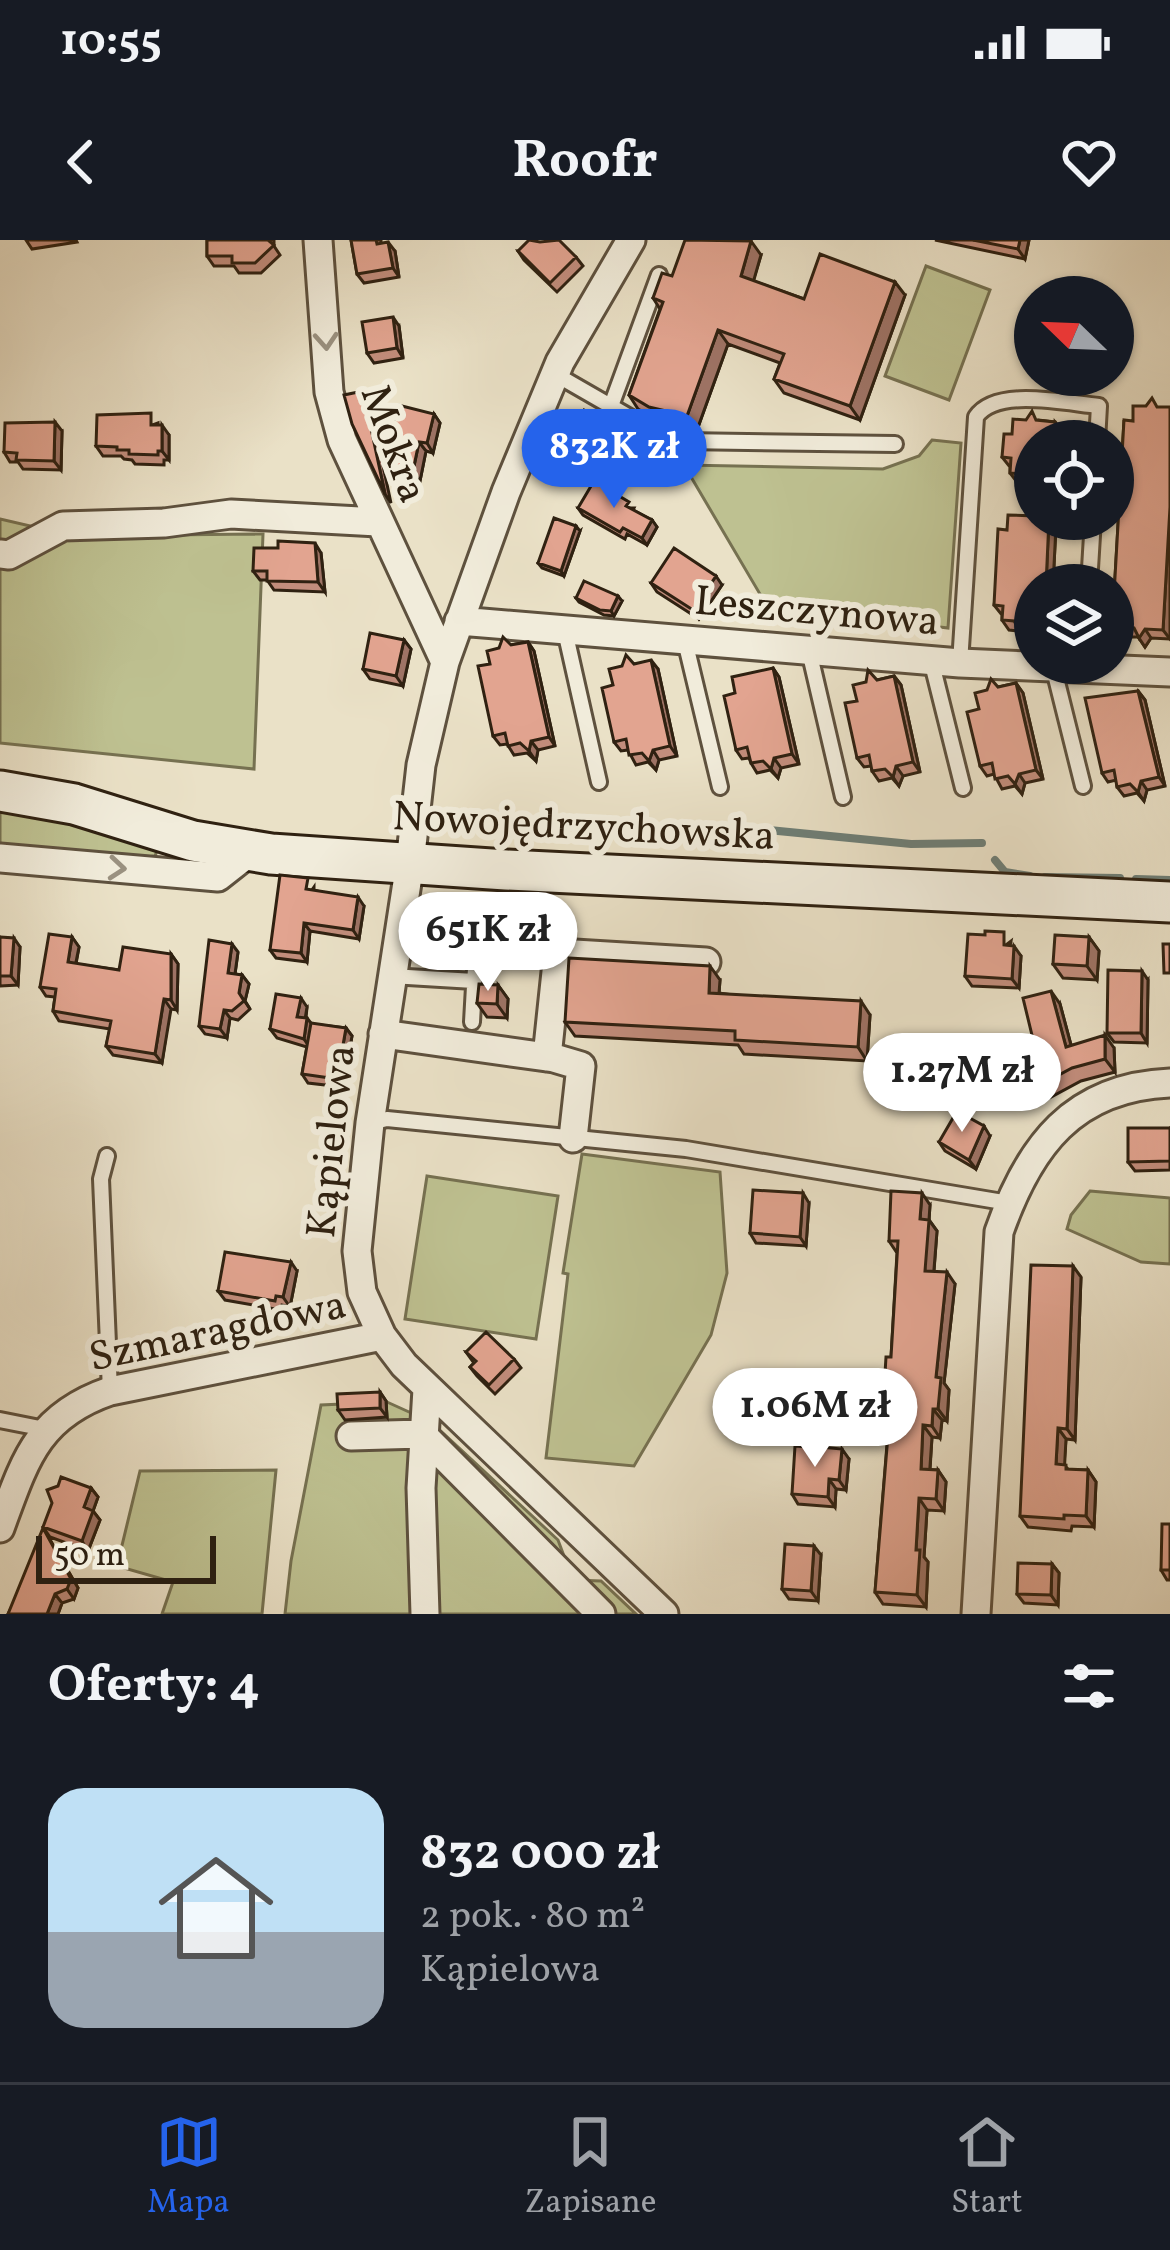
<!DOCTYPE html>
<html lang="pl">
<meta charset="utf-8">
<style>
:root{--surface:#171b24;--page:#20242c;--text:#f1f3f6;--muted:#9ea1a6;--line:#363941;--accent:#2563eb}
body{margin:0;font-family:Vollkorn,serif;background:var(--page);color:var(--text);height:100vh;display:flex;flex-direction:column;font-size:45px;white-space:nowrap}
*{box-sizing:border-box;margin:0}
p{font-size:39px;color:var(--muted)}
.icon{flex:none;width:66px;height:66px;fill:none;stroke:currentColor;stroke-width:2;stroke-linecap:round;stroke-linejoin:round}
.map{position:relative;height:1374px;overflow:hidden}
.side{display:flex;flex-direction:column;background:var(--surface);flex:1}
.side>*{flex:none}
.needle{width:78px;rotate:293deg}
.tools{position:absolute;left:1014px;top:36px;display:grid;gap:24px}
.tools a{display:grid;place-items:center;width:120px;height:120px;border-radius:50%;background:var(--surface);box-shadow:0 3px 9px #0004;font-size:60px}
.scale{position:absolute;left:36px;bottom:30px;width:180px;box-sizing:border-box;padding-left:12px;border:6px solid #2f2111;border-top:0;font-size:33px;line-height:42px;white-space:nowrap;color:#2f2111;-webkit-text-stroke:9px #f1ecdb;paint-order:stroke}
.price{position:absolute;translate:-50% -102px;padding:0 27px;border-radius:42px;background:#fff;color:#222;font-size:39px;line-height:78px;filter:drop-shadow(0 3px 6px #0008)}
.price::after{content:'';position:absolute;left:50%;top:72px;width:36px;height:27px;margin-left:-18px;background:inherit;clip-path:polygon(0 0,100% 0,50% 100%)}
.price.active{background:var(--accent);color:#fff}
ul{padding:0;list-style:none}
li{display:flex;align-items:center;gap:36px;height:300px;padding:0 48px}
li span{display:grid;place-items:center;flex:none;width:336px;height:240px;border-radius:36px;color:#555}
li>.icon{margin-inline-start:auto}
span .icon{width:144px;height:144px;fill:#fffc;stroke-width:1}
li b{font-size:51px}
h2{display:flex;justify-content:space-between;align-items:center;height:144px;padding:0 48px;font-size:51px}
.status{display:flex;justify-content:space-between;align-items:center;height:84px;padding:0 60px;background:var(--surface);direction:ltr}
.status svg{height:33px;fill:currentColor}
header{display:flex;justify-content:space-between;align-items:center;height:156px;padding:0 48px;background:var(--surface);font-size:54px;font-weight:700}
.tabs{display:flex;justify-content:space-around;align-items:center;height:168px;border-top:3px solid var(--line);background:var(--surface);font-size:33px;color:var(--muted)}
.tabs a{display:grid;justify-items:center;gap:6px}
.tabs .active{color:var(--accent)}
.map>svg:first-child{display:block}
</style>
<div class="status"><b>10:55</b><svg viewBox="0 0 49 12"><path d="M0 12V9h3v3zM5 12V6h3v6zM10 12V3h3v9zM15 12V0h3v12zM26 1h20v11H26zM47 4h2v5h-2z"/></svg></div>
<header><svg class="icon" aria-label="back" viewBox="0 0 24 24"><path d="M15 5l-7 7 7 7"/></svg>Roofr<svg class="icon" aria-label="heart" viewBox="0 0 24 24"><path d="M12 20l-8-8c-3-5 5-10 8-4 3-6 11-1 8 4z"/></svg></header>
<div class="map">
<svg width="1170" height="1374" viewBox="0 0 1170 1374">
<rect width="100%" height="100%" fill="#eae1c7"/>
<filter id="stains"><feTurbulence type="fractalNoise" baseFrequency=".00167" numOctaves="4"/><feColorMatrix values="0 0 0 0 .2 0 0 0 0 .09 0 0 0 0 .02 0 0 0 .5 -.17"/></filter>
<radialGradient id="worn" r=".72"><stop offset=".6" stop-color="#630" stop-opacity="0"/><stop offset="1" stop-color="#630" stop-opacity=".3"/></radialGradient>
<path fill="#bec191" stroke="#767151" stroke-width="3" d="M926,26L990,50L949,160L885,136Z
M932,200L961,203L948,388L767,366L684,225L883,229L919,216Z
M0,279L73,296L263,294L254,529L0,503Z
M0,563L160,603L155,616L146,617L0,607Z
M582,914L720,932L727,1033L711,1095L634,1226L546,1218L568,1034L563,1033Z
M427,936L558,956L536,1099L405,1079Z
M1090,951L1170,958V1024L1141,1022L1067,989L1071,975Z
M387,1162L431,1182L558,1300L573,1340L601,1341L636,1374H285L291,1321L321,1165Z
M276,1230L262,1374H162L173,1342L117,1326L140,1231Z"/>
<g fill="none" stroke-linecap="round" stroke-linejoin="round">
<path stroke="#6e7e76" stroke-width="8" d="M758,589L911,604L982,603
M995,620L1005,632L1030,636
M1045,637L1120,638
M1136,639L1170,640"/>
<g stroke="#5e513e" stroke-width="20">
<path id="lane" d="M555,134L654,191L682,201L895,204
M611,166L659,35
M1089,345L1093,279
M565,391L599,542
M685,401L720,547
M809,411L843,557
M931,420L963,548
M960,423L976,177C996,147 1065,163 1099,166L1097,201
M1053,426L1083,546
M391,736L474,741
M472,782L477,693
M370,883L387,879L686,909L1009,963
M107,916L101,939L110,1151
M0,1180L45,1189"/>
</g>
<g stroke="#5e513e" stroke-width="33">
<path id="street" d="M318,0L329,152L342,200L445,422
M631,0L560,122L506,252L445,422L421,525L410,623L370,883L357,1011L362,1052L382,1096L404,1125L664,1374
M0,314L9,315L63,286L164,283L231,274L378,282
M459,381L960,423L1170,432
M0,618L218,637L251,611
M383,794L554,818L581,826L573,898
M547,817L558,713L706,722
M351,1196L422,1194L601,1374
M0,1288C25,1220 37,1176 110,1151L382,1096
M425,1374L421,1248L427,1149
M976,1374L999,992C1029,906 1073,847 1170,843"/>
</g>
<g stroke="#2f2111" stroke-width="45">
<path id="secondary" d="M0,551L74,564L193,601L271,614L506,630L1170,662"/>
</g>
<use href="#lane" stroke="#f1ecdb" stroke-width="14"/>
<use href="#street" stroke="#f1ecdb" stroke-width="27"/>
<use href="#secondary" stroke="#f1ecdb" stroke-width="39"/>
</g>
<path fill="#c28d7c" stroke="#2f2111" stroke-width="3" d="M26,0H76L77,2L32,9Z
M207,0H274V6L280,15L261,33H239L234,26H214L207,16Z
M351,0H381V3L395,11L399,37L364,43L357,34Z
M935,0H1029L1025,19Z
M518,11L576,17L583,26L557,52L524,20Z
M761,15L753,41L804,59L905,55L860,180L784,153L774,139L780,123L728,104L697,190L659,181L638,169L629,155L660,69L653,58L672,36Z
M399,86L403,118L374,123L367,113Z
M434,174L440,183L433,213L426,211L420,241L391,234L384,225Z
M1038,180L1055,182L1062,191L1061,201H1035L1034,253L1028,243L1017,242L1010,233V227L1002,217L1012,194Z
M1124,180L1170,399L1151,398L1145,407L1138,397H1128L1121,387L1122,381L1113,372Z
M158,183V185L169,195V220H164V225L135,224L132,220L124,219L121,216H103L96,206Z
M613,187L619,197L593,240L565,223L558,214Z
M62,191L61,230L23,229L18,222H10L4,212Z
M578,268H634L633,270L652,280L657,287L647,305L627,294L625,299L583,275Z
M1035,279H1051L1056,286L1053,345H1035V391H1032L1026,400L1019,391L1009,390L1002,380V375L994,365L1007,290Z
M580,291L564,336L542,328L538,323Z
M278,308L321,313L325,352L274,350L267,340H260L253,331Z
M651,343L722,345L699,379L657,352Z
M576,358L622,361L614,376L604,375L579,362Z
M404,400L411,409L403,446L370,439L363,429Z
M528,402L534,411L555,506L538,510L536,521L527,513L514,515L507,504L500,505L493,496L490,424L511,405Z
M634,424L658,429L677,516L659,520L656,530L648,522L636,525L628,510L621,511L614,502L613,445Z
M773,428L779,437L799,524L781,528L778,538L770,530L757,533L751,523L749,518L742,519L736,510L735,453Z
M894,436L901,445L920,532L903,536L899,546L892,538L879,541L872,531L871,526L864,527L857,518V461L877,440Z
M1016,443L1023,453L1043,539L1025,543L1022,554L1015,546L1002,549L994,534L987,536L980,526L979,469L998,447Z
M1138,451L1145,460L1165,546L1147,550L1144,561L1137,553L1124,556L1117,547L1116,540L1108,542L1102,533Z
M314,647V650L364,666L359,699L310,691L307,722L276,718L270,710Z
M0,697L20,707L18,745L0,746Z
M72,697L79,707L76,724L119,730L171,714L178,724L177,770L171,769L169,774L162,823L113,815L106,806L110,789L59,781L53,771L55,757L46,756L40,747Z
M1089,697L1099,711L1097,740L1063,738L1053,724Z
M1011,701L1010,706L1021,716L1019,748L972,746L965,736Z
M238,712L235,734L242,735L249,744L245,761L250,769L238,780L230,778L227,798L205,794L199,786Z
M720,740L719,753L870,775L867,821L744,814L738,805L575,796L565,782Z
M1148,740L1147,803L1114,802L1107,793Z
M498,745L508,759L507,778L487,777L477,763Z
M1060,764L1071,805L1114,808L1115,832L1081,841L1040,863L1014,848L1005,835L1037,816Z
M307,767L306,778L311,784L346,788L352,796L343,847L308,843L302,834L307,807L277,798L270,789Z
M975,826L951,868L925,853L916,839Z
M1170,888V930L1135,931L1128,922Z
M990,896L976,929L945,911L939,902Z
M809,963L806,1006L756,1003L750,993Z
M930,965L929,980L937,991L934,1031L955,1044L944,1143L949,1150L947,1181L942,1180L940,1198L932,1197L930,1230H938L946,1242L944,1271L927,1270L924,1317L928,1322L926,1367L883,1364L875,1352L888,1192L882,1183L891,1117L897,1013L889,1001Z
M297,1031L290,1067L282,1065L281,1070L225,1060L218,1051Z
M1081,1037L1075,1200L1066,1199L1064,1225L1069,1230H1088L1096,1242L1094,1287L1072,1286L1071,1291L1028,1287L1020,1276Z
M466,1112L514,1119L521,1128L495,1154L477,1136L470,1127L474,1123Z
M380,1152L386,1161L387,1177L345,1180L338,1170Z
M808,1207H821L849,1219L846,1250L836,1249L835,1267L798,1264L792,1254Z
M91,1248L98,1257L93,1271L100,1280L88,1311L50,1297L43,1287Z
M1170,1284V1340H1167L1161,1330Z
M49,1298L78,1348L74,1359L62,1363L58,1374H8Z
M821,1315L818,1361L789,1359L782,1349Z
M1052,1324L1059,1333L1058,1365L1024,1363L1017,1354Z"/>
<path fill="#9e7365" stroke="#2f2111" stroke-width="3" d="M1020,0H1029L1025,19L1018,9Z
M751,1L761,15L751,50L741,36Z
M388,2L395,11L399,37L393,28Z
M895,42L905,55L860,180L850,166Z
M393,77L399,86L403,118L397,108Z
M718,90L728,104L697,190L687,176Z
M363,151L369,160L391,263L385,254Z
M434,174L440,183L433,213L427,203Z
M55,182L62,191L61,230L54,221Z
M1055,182L1062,191L1061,201H1054Z
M162,185L169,195V220L162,211Z
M613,187L619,197L593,240L586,231Z
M419,202L426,211L420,241L413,231Z
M1034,234L1035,236L1034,253L1028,243Z
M1170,267V399L1163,390Z
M1049,279L1056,286L1053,345H1046Z
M652,280L657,287L647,305L642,298Z
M576,286L580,291L564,336L561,331Z
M315,303L321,313L325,352L318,342Z
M716,336L722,345L699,379L693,370Z
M618,356L622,361L614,376L611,371Z
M1026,382L1032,391L1026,400L1020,391Z
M1145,389L1151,398L1145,407L1139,398Z
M404,400L411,409L403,446L396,436Z
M528,402L534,411L555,506L549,497Z
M651,420L658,429L677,516L670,506Z
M773,428L779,437L799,524L792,514Z
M894,436L901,445L920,532L913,522Z
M1016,443L1023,453L1043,539L1036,530Z
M1138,451L1145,460L1165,546L1159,537Z
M531,501L538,510L536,521L529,511Z
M653,510L659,520L656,530L649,521Z
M774,518L781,528L778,538L771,529Z
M896,526L903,536L899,546L893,537Z
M1019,534L1025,543L1022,554L1015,544Z
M1141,541L1147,550L1144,561L1138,552Z
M358,657L364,666L359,699L353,690Z
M304,683L310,691L307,722L301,713Z
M72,697L79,707L74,732L68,722Z
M1089,697L1099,711L1097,740L1087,726Z
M14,698L20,707L18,745L11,736Z
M232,704L238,712L234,741L228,733Z
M1014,706L1021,716L1019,748L1012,739Z
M171,714L178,724L177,770L171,760Z
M710,726L720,740L718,767L709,753Z
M1142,731L1148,740L1147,803L1141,793Z
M242,735L249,744L245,761L250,769L239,753Z
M498,745L508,759L507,778L497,764Z
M1051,751L1060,764L1075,820L1066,807Z
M301,758L307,767L304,786L297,777Z
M164,759L171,769L162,823L155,814Z
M861,761L870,775L867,821L858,807Z
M224,770L230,778L227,798L220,789Z
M307,778L314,787L310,808L304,799Z
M346,788L352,796L343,847L337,839Z
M1105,795L1114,808L1115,832L1105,819Z
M965,812L975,826L951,868L942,854Z
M984,886L990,896L976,929L969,920Z
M803,953L809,963L806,1006L800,997Z
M922,953L930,965L929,980L937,991L933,1042L925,1031L920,979Z
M291,1022L297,1031L290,1067L283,1057Z
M1073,1026L1081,1037L1075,1200L1067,1189Z
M947,1032L955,1044L944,1143L949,1150L947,1181L938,1169L936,1137Z
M380,1152L386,1161L387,1177L380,1168Z
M933,1169L942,1180L940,1198L932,1186Z
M923,1185L932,1197L929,1241L921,1229Z
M1058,1188L1066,1199L1064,1236L1056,1224Z
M842,1209L849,1219L846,1250L839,1240Z
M938,1230L946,1242L944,1271L936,1259Z
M1088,1230L1096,1242L1094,1287L1086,1276Z
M829,1239L836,1249L835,1267L828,1257Z
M91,1248L98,1257L93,1271L100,1280L88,1311L82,1301L84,1267Z
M919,1258L927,1270L924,1317L928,1322L926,1367L917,1355L916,1310Z
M43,1288L78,1348L74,1359L67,1349Z
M814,1306L821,1315L818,1361L811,1351Z
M1052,1324L1059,1333L1058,1365L1051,1355Z
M55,1354L62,1363L58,1374H47Z"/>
<path fill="#e2a490" stroke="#2f2111" stroke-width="3" d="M207,0H268L274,5L255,23H232V16H207Z
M351,0H376L377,4L388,2L393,28L357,34Z
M529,0L540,2L559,0L576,17L550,43L518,11Z
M685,0L751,1L741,36L804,59L820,14L895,42L850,166L774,139L784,114L718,90L687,176L649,167L629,155L663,62L653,58L662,33L672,36Z
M973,0H1020L1018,9Z
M393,77L397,108L367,113L362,82Z
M363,151L385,254L352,184L344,155Z
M1152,158L1157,167H1170V267L1163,390L1145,389L1139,398L1134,388L1121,387L1122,372H1113L1124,180L1133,181V166H1146Z
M398,165L434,174L427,203L419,202L413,231L384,225Z
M584,170L613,187L586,231L558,214Z
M1032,171L1036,180L1055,182L1054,201H1035V234L1028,243L1022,234L1010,233L1011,218L1002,217L1004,194H1012L1013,179L1026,180Z
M151,173V185H162V211H158V215L129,214V210H117V207L96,206L97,175Z
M55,182L54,221L16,220L17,213L4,212L5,183Z
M594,241L629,262L626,266L652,280L642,298L623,288L620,292L578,268Z
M1008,275L1035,276V279H1049L1046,345H1035V382H1026L1020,391L1014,381L1002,380L1003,366L994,365L998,289L1007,290Z
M554,278L576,286L561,331L538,323Z
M278,301L315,303L318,342L267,341V331H253L254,308H278Z
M674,308L716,336L693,370L651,343Z
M584,341L618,356L611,371L600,370L576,358Z
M370,393L404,400L396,436L363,429Z
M503,397L511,405L528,402L549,497L531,501L529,511L520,503L508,506L505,493L493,496L478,426L490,424L487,411L499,408Z
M626,415L634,424L651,420L670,506L653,510L649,521L642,513L629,515L626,499L614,502L602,448L613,445L609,429L622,426Z
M773,428L792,514L774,518L771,529L763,521L751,523L747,507L736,510L724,456L735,453L732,437Z
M868,430L877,440L894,436L913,522L896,526L893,537L885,529L872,531L869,515L857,518L845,463L857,461L853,445L866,442Z
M991,439L998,447L1016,443L1036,530L1019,534L1015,544L1008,536L995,539L992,523L980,526L967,472L979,469L975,453L987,450Z
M1138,451L1159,537L1141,541L1138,552L1130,544L1117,547L1114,530L1102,533L1085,458Z
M280,635L308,638L306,649L358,657L353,690L304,683L301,713L270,710Z
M985,691L1004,692V705L1014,706L1012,739L965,736L968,694L985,695Z
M49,694L72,697L68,722L119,730L123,707L171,714V760L164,759L163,764L155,814L106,806L111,781L53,771L56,749L40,747Z
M1055,695L1089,697L1087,726L1053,724Z
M0,697L14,698L11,736H0Z
M209,700L232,704L228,733L242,735L239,753L244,761L232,771L224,770L220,789L199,786Z
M1163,704H1170V733H1164Z
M569,718L710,726L709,753L861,761L858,807L735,800V791L565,782Z
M1108,730L1142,731L1141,793H1107Z
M479,744L498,745L497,764L477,763Z
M1051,751L1066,807L1105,795V819L1072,828L1031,850L1005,835L1002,821L1037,816L1023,758Z
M276,754L301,758L297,777L307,778L304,799L270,789Z
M311,783L346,788L337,839L302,834Z
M940,797L965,812L942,854L916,839Z
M957,871L984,886L969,920L939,902Z
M1128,888H1170V921L1128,922Z
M753,950L803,953L800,997L750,993Z
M891,951L922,953L920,979L929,980L925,1031L947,1032L936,1137L941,1138L938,1169H933L932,1186L923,1185L921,1229L938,1230L936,1259L919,1258L916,1310H920L917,1355L875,1352L889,1183H882L886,1117H891L898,1001H889Z
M225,1012L291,1022L283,1057L276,1056L275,1061L218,1051Z
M1031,1025L1073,1026L1067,1189L1058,1188L1056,1224L1066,1225V1229L1088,1230L1086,1276L1064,1275V1279L1020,1276Z
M486,1092L514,1119L489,1145L470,1127L476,1121L466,1112Z
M380,1152V1168L338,1170L337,1154Z
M817,1202L821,1207L842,1209L839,1240L829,1239L828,1257L792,1254L795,1206L808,1207Z
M61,1237L91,1248L84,1267L93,1271L82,1301L43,1287L52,1263L47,1250L58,1246Z
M1162,1284H1170V1330H1161Z
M43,1288L71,1339L67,1349L55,1354L47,1374H8Z
M785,1304L814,1306L811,1351L782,1349Z
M1018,1323L1052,1324L1051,1355L1017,1354Z"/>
<defs><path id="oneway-chevron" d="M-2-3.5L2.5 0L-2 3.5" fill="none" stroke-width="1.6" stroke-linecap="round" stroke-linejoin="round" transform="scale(3)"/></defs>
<g stroke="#9a9180">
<use href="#oneway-chevron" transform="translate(326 101) rotate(86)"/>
<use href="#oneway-chevron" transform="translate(117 628) rotate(5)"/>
</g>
<g text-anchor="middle" stroke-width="12" stroke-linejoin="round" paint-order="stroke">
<g font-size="42" fill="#2f2111" stroke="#f1ecdb">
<text transform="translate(396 203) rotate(70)" y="15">Mokra</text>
<text transform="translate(817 369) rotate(5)" y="15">Leszczynowa</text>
<text transform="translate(584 584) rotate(3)" y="15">Nowojędrzychowska</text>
<text transform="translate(329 901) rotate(-84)" y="15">Kąpielowa</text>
<text transform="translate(217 1089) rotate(-12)" y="15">Szmaragdowa</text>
</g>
</g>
<rect width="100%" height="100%" filter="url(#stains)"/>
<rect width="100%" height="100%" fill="url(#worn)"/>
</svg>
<div class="tools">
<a><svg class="needle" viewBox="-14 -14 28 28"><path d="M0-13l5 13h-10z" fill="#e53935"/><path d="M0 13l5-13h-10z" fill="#9ea1a6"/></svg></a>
<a><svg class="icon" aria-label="locate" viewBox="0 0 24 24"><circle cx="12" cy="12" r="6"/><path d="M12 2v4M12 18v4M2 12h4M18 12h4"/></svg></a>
<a><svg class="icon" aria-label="layers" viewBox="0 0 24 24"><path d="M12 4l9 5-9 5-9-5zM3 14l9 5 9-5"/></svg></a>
</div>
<div class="scale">50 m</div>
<b class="price active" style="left:614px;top:271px">832K zł</b>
<b class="price" style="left:488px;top:754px">651K zł</b>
<b class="price" style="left:962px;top:895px">1.27M zł</b>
<b class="price" style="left:815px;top:1230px">1.06M zł</b>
</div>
<section class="side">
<h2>Oferty: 4<svg class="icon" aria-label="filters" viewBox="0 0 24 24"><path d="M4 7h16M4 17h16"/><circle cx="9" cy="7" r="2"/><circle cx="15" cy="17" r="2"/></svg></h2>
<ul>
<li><span style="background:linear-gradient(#bfe0f5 60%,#9aa5b1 0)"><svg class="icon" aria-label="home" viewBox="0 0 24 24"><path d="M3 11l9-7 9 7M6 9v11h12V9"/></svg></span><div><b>832 000 zł</b><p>2 pok. · 80 m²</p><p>Kąpielowa</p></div></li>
</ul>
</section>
<nav class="tabs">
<a class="active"><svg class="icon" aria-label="map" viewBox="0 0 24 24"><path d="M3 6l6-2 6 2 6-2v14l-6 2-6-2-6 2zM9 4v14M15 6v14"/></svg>Mapa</a>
<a><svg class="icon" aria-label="saved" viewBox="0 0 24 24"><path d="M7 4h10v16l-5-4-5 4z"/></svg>Zapisane</a>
<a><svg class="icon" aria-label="home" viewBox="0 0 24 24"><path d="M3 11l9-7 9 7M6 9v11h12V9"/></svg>Start</a>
</nav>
